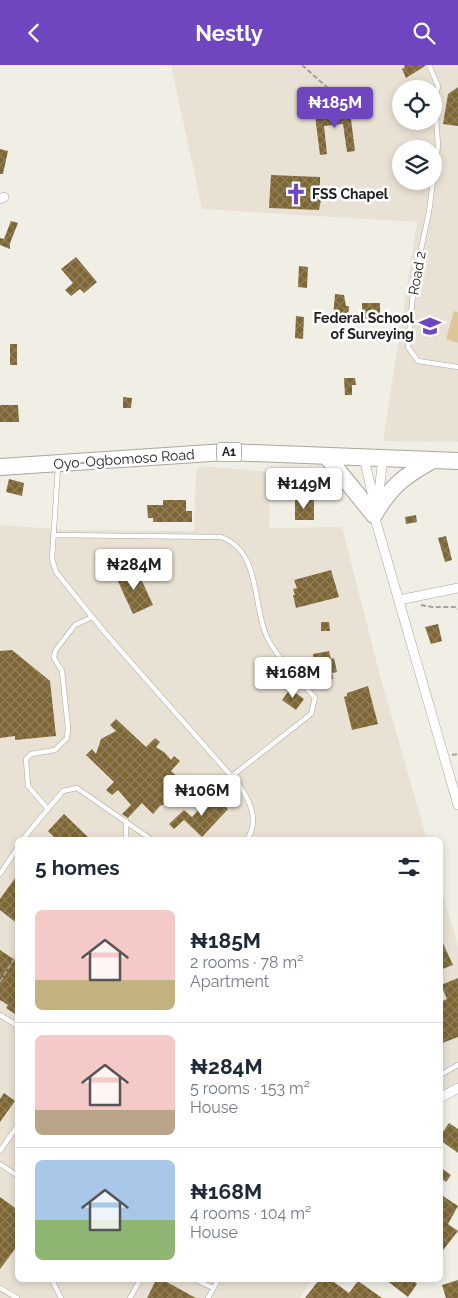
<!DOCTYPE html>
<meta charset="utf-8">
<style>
:root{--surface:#fff;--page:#f2f2f3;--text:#1f2937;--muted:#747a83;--line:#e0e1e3;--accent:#6f46bf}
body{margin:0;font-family:Raleway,sans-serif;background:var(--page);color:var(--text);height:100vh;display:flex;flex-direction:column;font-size:19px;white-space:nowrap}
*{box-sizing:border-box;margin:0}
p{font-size:16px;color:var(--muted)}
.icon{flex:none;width:28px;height:28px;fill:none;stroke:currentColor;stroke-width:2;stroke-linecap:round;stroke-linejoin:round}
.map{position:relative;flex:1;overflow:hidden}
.details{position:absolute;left:15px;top:772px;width:428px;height:445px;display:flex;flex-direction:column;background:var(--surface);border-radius:8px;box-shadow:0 2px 8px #0003}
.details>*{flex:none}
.tools{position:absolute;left:392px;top:15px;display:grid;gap:10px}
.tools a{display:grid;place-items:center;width:50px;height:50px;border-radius:50%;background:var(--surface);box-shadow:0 2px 8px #0003;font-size:25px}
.price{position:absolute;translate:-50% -42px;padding:0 11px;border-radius:5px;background:#fff;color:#222;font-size:16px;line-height:32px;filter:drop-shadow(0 1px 2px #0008)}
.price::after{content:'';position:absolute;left:50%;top:30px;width:15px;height:11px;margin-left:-8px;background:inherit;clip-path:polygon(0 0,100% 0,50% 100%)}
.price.active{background:var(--accent);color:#fff}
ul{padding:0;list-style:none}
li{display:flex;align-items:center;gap:15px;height:125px;padding:0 20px}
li+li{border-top:1px solid var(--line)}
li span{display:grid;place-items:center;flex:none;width:140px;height:100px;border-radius:8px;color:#555}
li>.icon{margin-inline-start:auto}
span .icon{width:60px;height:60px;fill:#fffc;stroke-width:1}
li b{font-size:21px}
h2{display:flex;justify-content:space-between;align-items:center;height:60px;padding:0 20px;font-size:21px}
header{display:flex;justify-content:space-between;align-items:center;height:65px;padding:0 20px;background:var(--accent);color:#fff;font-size:22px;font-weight:700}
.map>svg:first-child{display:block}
</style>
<header><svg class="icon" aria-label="back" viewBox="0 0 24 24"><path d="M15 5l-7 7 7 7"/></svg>Nestly<svg class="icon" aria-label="search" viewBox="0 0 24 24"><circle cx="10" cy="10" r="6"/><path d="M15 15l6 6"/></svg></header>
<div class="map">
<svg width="458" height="1233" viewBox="0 0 458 1233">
<defs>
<pattern id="building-cross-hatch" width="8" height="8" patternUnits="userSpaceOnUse" patternTransform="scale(1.25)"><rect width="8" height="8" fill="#7d6633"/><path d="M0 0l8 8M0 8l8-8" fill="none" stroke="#90805c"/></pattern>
</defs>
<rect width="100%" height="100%" fill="#f1eee6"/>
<path fill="#e9e2d4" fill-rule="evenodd" d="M171,0H458V377L383,376L417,157L202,144ZM401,24H434V56H401ZM401,84H434V116H401Z
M200,401L270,407L269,463L342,462L382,618L427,775H18V1215H311L300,1233H0V460L70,465L194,466L196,405Z
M440,819L458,881V1021L440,1030Z"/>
<path fill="#ddc697" d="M454,246L458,247V278L446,274Z"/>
<path fill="url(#building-cross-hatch)" d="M404,0H425V1L406,13L402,4L405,2Z
M458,22V61L443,59L448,29Z
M350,46L355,86L347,87L343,59L324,61L327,89L320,90L315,50Z
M0,84L8,86L3,109H0Z
M271,110L320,112V125H323L319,145L269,143Z
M11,156L18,158L10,178V184L0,180V173L4,174Z
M76,192L97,217L84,228L80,224L71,231L65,225L73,218L61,204Z
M299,201L308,202L307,223L298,222Z
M335,229L344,230L346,241H349L348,254L333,253Z
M362,238H380V254H362Z
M296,251L304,252L303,274L295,273Z
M10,279H17V300H10Z
M344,313H355L356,320H352V330H345Z
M123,332L132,333L131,343H123Z
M0,340H18L19,357H0Z
M9,414L24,418L22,431L6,427Z
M163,435H186V446H192V457H153V453H148L147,440H163Z
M295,435H314V455H295Z
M416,450L417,457L406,459L405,452Z
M446,471L452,495L445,497L438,473Z
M136,503L153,540L133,549L116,512Z
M331,505L339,532L296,543L293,530H295L293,524L297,523L294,515Z
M321,557H329L330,566H321Z
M438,559L442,576L431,579L425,562Z
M12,585L50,616L56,671L15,675V671L0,673V586Z
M329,586L331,594L334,593L337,607L332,608L333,614L317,615L313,589Z
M368,621L378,659L352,665L344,632L347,631V628Z
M290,624L304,634L296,645L282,635Z
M116,654L146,682L155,673L160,677L156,682L165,688L171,695L174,691L180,696L171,706L183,717L175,726L172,736L160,741L153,749L142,738L128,753L122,749L131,740L118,725L112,730L106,725L114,717L86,690L92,684L96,689L101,674L116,666L110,660Z
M216,733L228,744L202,772L184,755L174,764L169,759L184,745L192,752L207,736L210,739Z
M64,749L91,775H57L48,766Z
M18,809V859L0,845V834Z
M440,872L453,900L440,905Z
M0,885L18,897V951L6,943L8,940L0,935Z
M458,913V972L440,979V937L447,934L441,920Z
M4,1028L15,1036L0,1057V1034Z
M449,1058L458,1064V1088L440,1075V1071Z
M440,1102L451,1110L446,1117L440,1113Z
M440,1129L458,1141L448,1159L458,1166L440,1189Z
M0,1132L18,1145V1180L0,1204Z
M156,1215H163L196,1233H147Z
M319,1215H331L349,1228L358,1216L382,1233H305Z
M386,1215H412L417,1219L408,1232Z
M458,1215V1233H446L442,1220Z"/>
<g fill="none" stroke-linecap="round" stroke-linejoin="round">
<g stroke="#aaa69f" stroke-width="5.5">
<path id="lane" d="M429,0L438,21L435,37L438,81L434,112
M433,116L429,147L414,217L408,282L418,296L458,302
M58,402L52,494L56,507L107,570L240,721C251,738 259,756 247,775
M53,470L221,472C263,487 251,543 269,576C280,596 300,615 315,633L311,649L232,711
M47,743L28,721L26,694L31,689L55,685L67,673L68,663L62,606L54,593L55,586L75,560L92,552
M126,756V775
M22,775L63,726L77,723L152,775
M0,809L18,782
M0,950L18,961
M440,1010L458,1000
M0,1086L18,1060
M0,1099L18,1111
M52,1215L61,1233
M196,1215L213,1223
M0,1223L17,1233
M130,1233L140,1215
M208,1233L218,1215"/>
</g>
<g stroke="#aaa69f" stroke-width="10">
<path id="street" d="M0,134L4,132
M364,393L374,436V450L458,740
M374,436L379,427L383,393
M399,535L458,523
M440,1033L458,1023"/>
</g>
<g stroke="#aaa69f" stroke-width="18">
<path id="highway" d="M327,392L374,450C391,421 404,411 433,395
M0,402L226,387L458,396"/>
</g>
<path stroke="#a3a19b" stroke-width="2" stroke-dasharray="5 2.5" stroke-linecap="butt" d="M302,0L339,33
M421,540L432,542H456L458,544
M452,690L458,689
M0,917L18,887"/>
<use href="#lane" stroke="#fff" stroke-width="4.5"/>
<use href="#street" stroke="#fff" stroke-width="9"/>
<use href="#highway" stroke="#fff" stroke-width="16"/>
</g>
<defs>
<g id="church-bare" transform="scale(1.725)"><path d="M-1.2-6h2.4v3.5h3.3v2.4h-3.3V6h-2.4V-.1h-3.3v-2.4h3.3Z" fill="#6f46bf" stroke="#fff" stroke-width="2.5" paint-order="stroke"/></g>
<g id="school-bare" transform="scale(1.725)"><path d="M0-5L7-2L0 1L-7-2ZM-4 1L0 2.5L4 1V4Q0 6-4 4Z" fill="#6f46bf" stroke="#fff" stroke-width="2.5" paint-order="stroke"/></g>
</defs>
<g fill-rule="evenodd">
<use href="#church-bare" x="296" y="129"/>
<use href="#school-bare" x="430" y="261"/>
</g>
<g text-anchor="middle" stroke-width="5" stroke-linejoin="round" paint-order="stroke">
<rect fill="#fff" stroke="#646362" stroke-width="1" x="216.5" y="377.5" width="25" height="19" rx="4"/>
<g font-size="12" font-weight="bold" fill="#22201e">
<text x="229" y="391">A1</text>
</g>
<g font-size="14" font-weight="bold" fill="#22201e" stroke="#fff" text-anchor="start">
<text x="312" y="134">FSS Chapel</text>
<text x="414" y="258" text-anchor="end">Federal School<tspan x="414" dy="16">of Surveying</tspan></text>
</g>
<g font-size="14" fill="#22201e" stroke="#fff">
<text transform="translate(417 208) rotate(-80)" y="5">Road 2</text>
<text transform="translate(124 394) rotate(-4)" y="5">Oyo-Ogbomoso Road</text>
</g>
</g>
</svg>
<div class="tools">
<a><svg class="icon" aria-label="locate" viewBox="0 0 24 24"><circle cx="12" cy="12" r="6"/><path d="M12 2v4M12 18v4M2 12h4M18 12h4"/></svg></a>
<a><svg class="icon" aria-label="layers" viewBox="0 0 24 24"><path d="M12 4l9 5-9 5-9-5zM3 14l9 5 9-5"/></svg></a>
</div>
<b class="price active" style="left:335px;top:64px">₦185M</b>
<b class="price" style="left:304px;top:445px">₦149M</b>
<b class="price" style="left:134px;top:526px">₦284M</b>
<b class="price" style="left:293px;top:634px">₦168M</b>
<b class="price" style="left:202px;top:752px">₦106M</b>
<section class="details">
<h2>5 homes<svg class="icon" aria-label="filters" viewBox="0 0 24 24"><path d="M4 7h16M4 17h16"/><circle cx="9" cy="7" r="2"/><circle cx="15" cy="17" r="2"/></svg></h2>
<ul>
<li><span style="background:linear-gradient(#f6c9c9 70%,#c2b280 0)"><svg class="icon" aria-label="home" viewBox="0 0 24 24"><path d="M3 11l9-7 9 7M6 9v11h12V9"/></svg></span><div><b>₦185M</b><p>2 rooms · 78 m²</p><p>Apartment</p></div></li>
<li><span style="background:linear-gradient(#f6c9c9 75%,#b9a48a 0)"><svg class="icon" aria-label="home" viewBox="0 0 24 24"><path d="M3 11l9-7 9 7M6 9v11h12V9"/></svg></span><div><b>₦284M</b><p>5 rooms · 153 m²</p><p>House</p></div></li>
<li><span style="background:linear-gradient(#a9c7e8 60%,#8fb573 0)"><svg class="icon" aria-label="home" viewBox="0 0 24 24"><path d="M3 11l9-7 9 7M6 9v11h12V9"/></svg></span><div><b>₦168M</b><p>4 rooms · 104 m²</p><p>House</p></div></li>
</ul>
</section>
</div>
